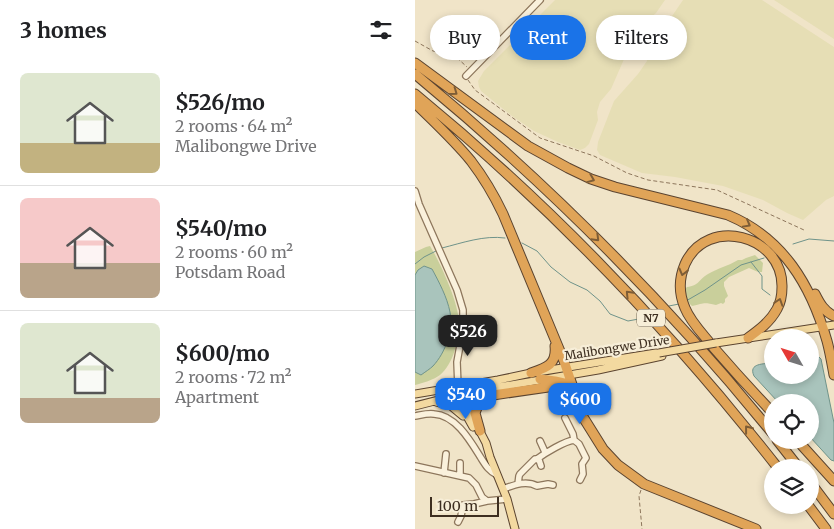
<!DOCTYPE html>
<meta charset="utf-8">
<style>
:root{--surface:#fff;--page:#f2f2f2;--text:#202124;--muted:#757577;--line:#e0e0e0;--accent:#1a73e8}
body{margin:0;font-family:Merriweather,serif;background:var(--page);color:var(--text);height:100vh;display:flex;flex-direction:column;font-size:19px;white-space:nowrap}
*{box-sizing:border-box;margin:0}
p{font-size:16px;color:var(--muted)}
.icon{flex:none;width:28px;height:28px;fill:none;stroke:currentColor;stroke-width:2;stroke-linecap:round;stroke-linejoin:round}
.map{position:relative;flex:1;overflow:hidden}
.sheet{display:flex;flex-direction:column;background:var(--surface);width:415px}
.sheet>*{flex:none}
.hud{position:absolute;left:15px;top:15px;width:329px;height:45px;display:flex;gap:10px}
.needle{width:32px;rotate:309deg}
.fabs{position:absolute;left:349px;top:329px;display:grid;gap:10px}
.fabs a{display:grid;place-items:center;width:55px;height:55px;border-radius:50%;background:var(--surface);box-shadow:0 2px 8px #0003;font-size:25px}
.scale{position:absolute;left:15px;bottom:12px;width:69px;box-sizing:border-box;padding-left:5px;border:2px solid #3d2e20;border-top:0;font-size:14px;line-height:18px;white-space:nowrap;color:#3d2e20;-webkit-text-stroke:4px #f7eed8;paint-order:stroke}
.price{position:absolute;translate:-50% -42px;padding:0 11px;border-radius:10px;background:var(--accent);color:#fff;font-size:16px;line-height:32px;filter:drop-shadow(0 1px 2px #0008)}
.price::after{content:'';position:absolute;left:50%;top:30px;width:15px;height:11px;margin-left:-8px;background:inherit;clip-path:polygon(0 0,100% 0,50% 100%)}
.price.current{background:#222;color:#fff}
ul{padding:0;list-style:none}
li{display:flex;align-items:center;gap:15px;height:125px;padding:0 20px}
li+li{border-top:1px solid var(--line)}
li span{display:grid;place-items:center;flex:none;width:140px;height:100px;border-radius:8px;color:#555}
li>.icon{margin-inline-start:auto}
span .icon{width:60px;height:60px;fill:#fffc;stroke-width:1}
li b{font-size:21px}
h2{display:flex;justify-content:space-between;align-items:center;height:60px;padding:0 20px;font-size:21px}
.chip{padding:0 18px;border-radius:22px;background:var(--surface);box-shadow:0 2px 8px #0003;font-size:18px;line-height:45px}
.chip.current{background:var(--accent);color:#fff}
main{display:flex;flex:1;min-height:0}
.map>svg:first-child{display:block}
</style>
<main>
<section class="sheet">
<h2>3 homes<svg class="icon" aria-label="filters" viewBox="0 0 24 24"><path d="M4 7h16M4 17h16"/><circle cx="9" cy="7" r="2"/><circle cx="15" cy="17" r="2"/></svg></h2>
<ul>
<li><span style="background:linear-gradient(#dfe7d0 70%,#c2b280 0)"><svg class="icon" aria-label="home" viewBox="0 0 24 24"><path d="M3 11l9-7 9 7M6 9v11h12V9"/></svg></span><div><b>$526/mo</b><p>2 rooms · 64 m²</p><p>Malibongwe Drive</p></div></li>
<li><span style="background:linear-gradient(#f6c9c9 65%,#b9a48a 0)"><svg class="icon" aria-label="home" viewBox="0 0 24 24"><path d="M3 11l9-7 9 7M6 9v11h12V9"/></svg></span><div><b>$540/mo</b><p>2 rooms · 60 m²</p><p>Potsdam Road</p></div></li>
<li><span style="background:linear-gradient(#dfe7d0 75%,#b9a48a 0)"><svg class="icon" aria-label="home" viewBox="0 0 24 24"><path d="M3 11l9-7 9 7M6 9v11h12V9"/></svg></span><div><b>$600/mo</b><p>2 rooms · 72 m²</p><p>Apartment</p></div></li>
</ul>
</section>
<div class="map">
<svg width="419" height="529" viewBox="0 0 419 529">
<rect width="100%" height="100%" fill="#f0e4c8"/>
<path fill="#e6deb5" d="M140,0H250L241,13L227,25L220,34L196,89L185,102L182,112L183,120L174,144L170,148L165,150L143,142L119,131L97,116L66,91L64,87L63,81L69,71Z
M268,0H347L419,47V196L411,200L388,220L372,213L348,200L308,186L260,177L227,173L185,155L182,150L183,142L199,101L223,74L232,61L230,46L234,34L255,19Z
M359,0H419V39Z"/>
<path fill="#c9cf9b" d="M15,246C25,262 40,296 43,314C45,334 41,361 25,375C18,380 8,383 0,385V372L6,375C13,366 24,358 29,348C44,321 30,293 17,269L9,266L3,270L0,275V252L11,247Z
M340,255L348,263L347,272H343L334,268L314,277L309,282V286L313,296L310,299V302L308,304L306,303L301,305C289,302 289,303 277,306C271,301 271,296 271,288L272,287C284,286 284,279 293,274C303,268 313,266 323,260H327L331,258Z"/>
<path fill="#a9c4bc" stroke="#6f938a" d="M9,266L17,269C24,282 32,297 35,312C38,330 31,352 18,366C15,369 10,372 6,375L0,372V275L3,270Z
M395,356H403L406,359L419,423V461L416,460L395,437V402H363L339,376C333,363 349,364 357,363L358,375H395Z"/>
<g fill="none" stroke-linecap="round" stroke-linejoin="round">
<path stroke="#6f938a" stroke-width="1" d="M107,243L122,251L136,267L155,282L172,290L185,301L195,314L213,321L229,318
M378,244L394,239L419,241
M27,248C47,243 69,235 90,238
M336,262L347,276V289L355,295
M0,264L9,257L21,251
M271,301L290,290L326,265L349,258
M254,306L264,304"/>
<g stroke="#8d765c" stroke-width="8">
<path id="minor" d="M51,76L125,0
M0,191L4,204L42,290L48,310V329L42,362L43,387
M0,416C6,415 13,413 19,414C41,415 56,442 66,458C71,466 74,471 82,475
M150,418L158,434L159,440
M125,441L130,452
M122,459C130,453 150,441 159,440L164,444L171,458L167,464L168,474L165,480
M0,466L54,478L61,485L67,497L72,501L92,499
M29,473L31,454
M45,476V463
M103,484L104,476L105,474L120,459L124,460L126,466
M88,489C99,485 111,480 122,486L133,484L138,485
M43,522L46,516L48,505L59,504L72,501"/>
</g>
<g stroke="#5b4430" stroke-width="9">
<path id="major" d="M301,343L419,325
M44,391L71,443L75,457L92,499L100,529
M39,393L58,427
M0,394L83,380L116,373L241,353
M21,402L36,406L48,416
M0,406L55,392L183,370L247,356
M56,413C55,401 62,397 72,392"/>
</g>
<g stroke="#5b4430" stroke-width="11">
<path id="highway" d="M0,63L113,146L153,168L176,179L200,187L313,215C368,238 396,285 412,341C415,352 417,364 419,375
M0,74C131,182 251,302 358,434
M0,94C134,204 256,331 363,468
M0,103C19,122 39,140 56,161C69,178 79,195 88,214L149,361L168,417L188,449L203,465L229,484L341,529
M400,294C405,304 409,311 419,316
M333,338C344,330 355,322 362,309C366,302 367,295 367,287C368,235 292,215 270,264C264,278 264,294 270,308C276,323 289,335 299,348C318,370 338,392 358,413
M116,373C131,368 142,365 140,346
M125,379L140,381L149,383
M65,431L60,413L63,405L70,399L78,395L140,386L149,387L158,392
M362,440L384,468
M382,440L419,481
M395,482L419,514
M393,505L411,529"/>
</g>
<path stroke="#8d765c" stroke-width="1" stroke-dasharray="4 2.5" stroke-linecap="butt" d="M0,41L18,51L40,56L52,67
M53,80L60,90L125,138L179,156L212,173L233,180L302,190L389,230
M226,490L224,496L227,529"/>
<use href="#minor" stroke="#faf1dc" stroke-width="5.5"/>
<use href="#major" stroke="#f3d9a0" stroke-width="7"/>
<use href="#highway" stroke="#e0a458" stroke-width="9"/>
<g stroke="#5b4430" stroke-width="9" stroke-linecap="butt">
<path id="major-bridge" d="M244,353L301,343"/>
</g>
<use href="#major-bridge" stroke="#f3d9a0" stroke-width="7"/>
</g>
<defs><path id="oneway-chevron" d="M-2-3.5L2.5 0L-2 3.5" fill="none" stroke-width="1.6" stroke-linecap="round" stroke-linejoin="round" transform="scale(1.25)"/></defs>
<g stroke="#7e5d36">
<use href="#oneway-chevron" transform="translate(39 92) rotate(36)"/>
<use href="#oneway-chevron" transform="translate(176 179) rotate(22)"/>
<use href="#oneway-chevron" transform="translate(332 224) rotate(29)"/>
<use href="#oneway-chevron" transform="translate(181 238) rotate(45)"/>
<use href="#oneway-chevron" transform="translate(268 272) rotate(104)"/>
<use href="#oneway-chevron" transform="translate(214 294) rotate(-134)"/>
<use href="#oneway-chevron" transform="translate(364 302) rotate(-72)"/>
<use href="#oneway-chevron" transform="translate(333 429) rotate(-128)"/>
</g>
<g text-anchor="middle" stroke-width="4.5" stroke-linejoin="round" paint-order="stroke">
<rect fill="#f7eed8" stroke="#756857" stroke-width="1" x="222" y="309.5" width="28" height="17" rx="4"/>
<g font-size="11" font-weight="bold" fill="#3d2e20">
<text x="236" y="322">N7</text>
</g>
<g font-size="12" fill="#3d2e20" stroke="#f7eed8">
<text transform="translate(202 348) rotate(-9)" y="4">Malibongwe Drive</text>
</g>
</g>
</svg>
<div class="fabs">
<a><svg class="needle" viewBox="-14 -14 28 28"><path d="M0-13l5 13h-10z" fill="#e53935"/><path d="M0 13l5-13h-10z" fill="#757577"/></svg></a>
<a><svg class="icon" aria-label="locate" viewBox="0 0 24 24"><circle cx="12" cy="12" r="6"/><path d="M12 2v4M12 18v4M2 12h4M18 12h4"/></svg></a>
<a><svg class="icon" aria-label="layers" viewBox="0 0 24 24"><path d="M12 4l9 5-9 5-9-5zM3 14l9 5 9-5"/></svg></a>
</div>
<div class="scale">100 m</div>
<b class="price current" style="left:53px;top:357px">$526</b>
<b class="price" style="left:51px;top:420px">$540</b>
<b class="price" style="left:165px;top:425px">$600</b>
<div class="hud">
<a class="chip">Buy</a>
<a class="chip current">Rent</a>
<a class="chip">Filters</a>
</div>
</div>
</main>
